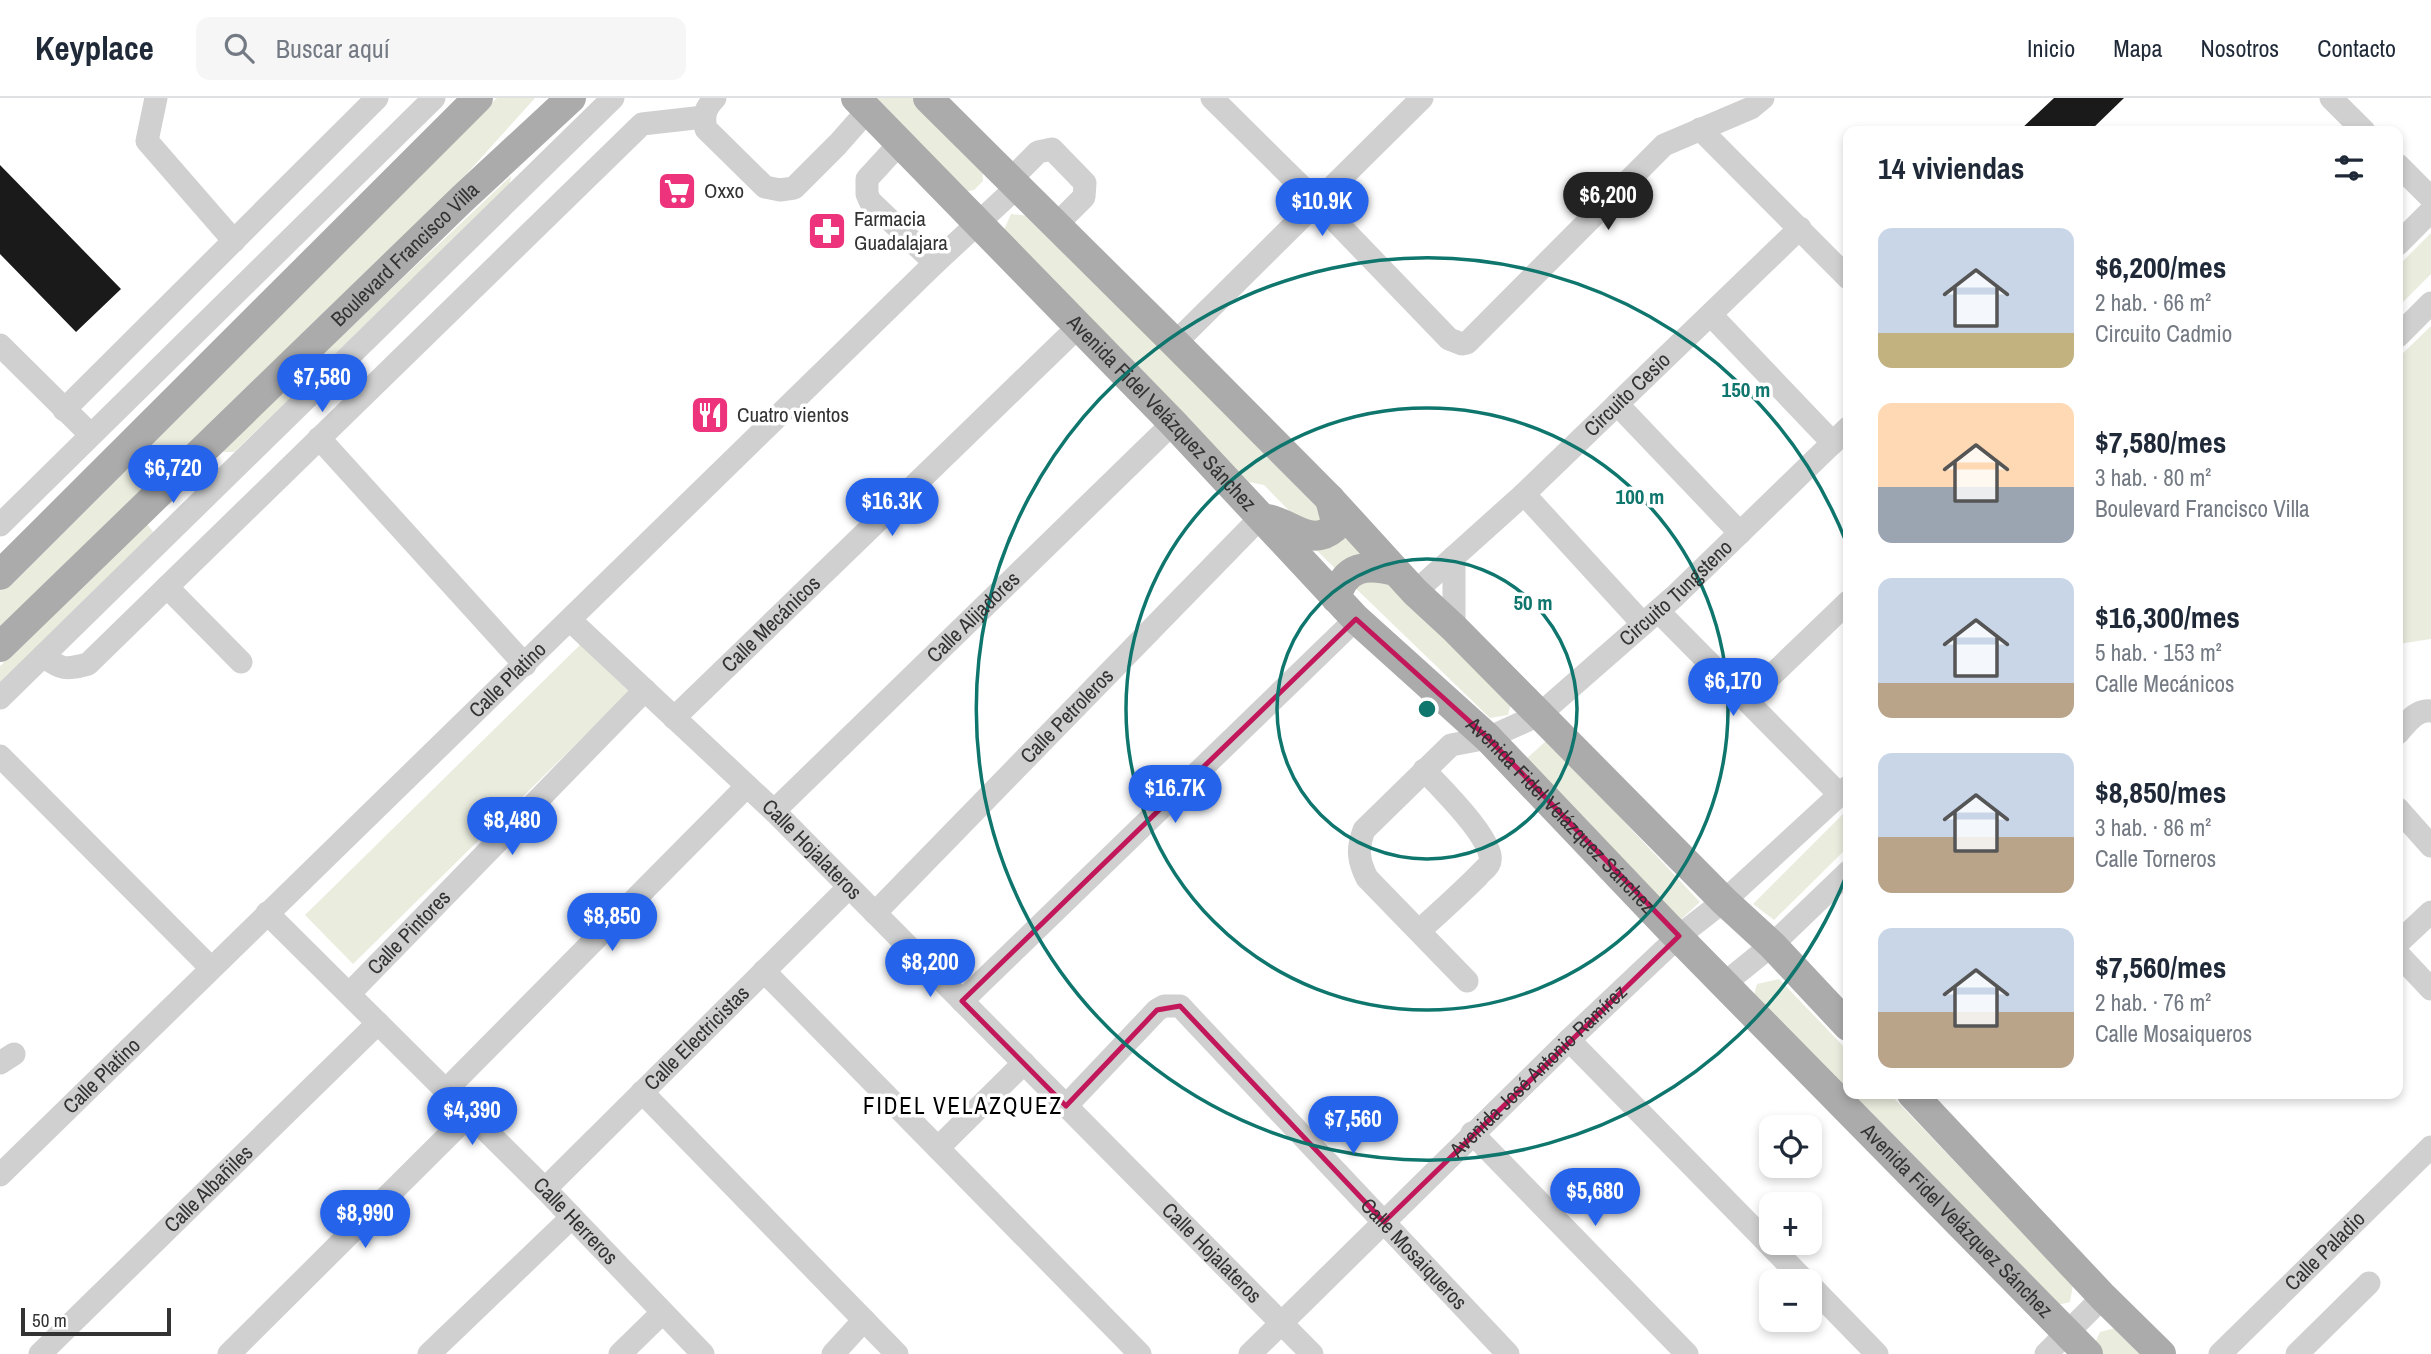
<!DOCTYPE html>
<html lang="es">
<meta charset="utf-8">
<style>
:root{--surface:#fff;--page:#f6f6f7;--text:#1f2937;--muted:#747a83;--line:#e0e1e3;--accent:#2563eb}
body{margin:0;font-family:"Archivo Narrow",sans-serif;background:var(--page);color:var(--text);height:100vh;display:flex;flex-direction:column;font-size:26px;white-space:nowrap}
*{box-sizing:border-box;margin:0}
p{font-size:23px;color:var(--muted)}
.icon{flex:none;width:38px;height:38px;fill:none;stroke:currentColor;stroke-width:2;stroke-linecap:round;stroke-linejoin:round}
.map{position:relative;flex:1;overflow:hidden}
.panel{position:absolute;left:1843px;top:28px;width:560px;height:973px;display:flex;flex-direction:column;background:var(--surface);border-radius:14px;box-shadow:0 4px 10px #0003}
.panel>*{flex:none}
.tools{position:absolute;left:1759px;top:1017px;display:grid;gap:14px}
.tools a{display:grid;place-items:center;width:63px;height:63px;border-radius:14px;background:var(--surface);box-shadow:0 4px 10px #0003;font-size:35px}
.scale{position:absolute;left:21px;bottom:18px;width:150px;box-sizing:border-box;padding-left:7px;border:4px solid #333;border-top:0;font-size:19px;line-height:24px;white-space:nowrap;color:#333;-webkit-text-stroke:5px #fff;paint-order:stroke}
.price{position:absolute;translate:-50% -60px;padding:0 16px;border-radius:24px;background:var(--accent);color:#fff;font-size:23px;line-height:46px;filter:drop-shadow(0 2px 4px #0008)}
.price::after{content:'';position:absolute;left:50%;top:42px;width:21px;height:16px;margin-left:-10px;background:inherit;clip-path:polygon(0 0,100% 0,50% 100%)}
.price.on{background:#222;color:#fff}
ul{padding:0;list-style:none}
li{display:flex;align-items:center;gap:21px;height:175px;padding:0 35px}
li span{display:grid;place-items:center;flex:none;width:196px;height:140px;border-radius:14px;color:#555}
li>.icon{margin-inline-start:auto}
span .icon{width:84px;height:84px;fill:#fffc;stroke-width:1}
li b{font-size:30px}
h2{display:flex;justify-content:space-between;align-items:center;height:84px;padding:0 35px;font-size:30px}
header{display:flex;align-items:center;gap:42px;box-sizing:border-box;height:98px;padding:0 35px;background:var(--surface);border-bottom:2px solid var(--line)}
header strong{font-size:33px}
nav{display:flex;gap:38px;margin-inline-start:auto;font-size:24px}
.search{width:490px;height:63px;background:var(--page);display:flex;align-items:center;gap:18px;box-sizing:border-box;padding:0 24px;border-radius:14px;color:var(--muted);font-size:26px}
.map>svg:first-child{display:block}
</style>
<header>
<strong>Keyplace</strong>
<div class="search"><svg class="icon" aria-label="search" viewBox="0 0 24 24"><circle cx="10" cy="10" r="6"/><path d="M15 15l6 6"/></svg>Buscar aquí</div>
<nav><a>Inicio</a><a>Mapa</a><a>Nosotros</a><a>Contacto</a></nav>
</header>
<div class="map">
<svg width="2431" height="1256" viewBox="0 0 2431 1256">
<rect width="100%" height="100%" fill="#fff"/>
<path fill="#eaecde" d="M497,0H535L435,111L0,536V493Z
M875,0H918L982,67L983,83L974,92L965,94Z
M511,78L509,91L234,354H218Z
M1011,116L1030,118L1321,413L1319,431L1308,432L1264,387L1249,384L1003,134Z
M2431,135V176L2398,209V168Z
M2431,228V541L2398,546V260Z
M147,426L154,435L0,585V568Z
M1343,434L1512,601L1508,617L1490,620L1314,450Z
M583,544L631,592L353,866L305,817Z
M1547,642L1700,804L1676,826L1523,664Z
M1848,711V749L1774,822L1753,806Z
M1779,881L1848,953V996H1890L2073,1187L2070,1204L2050,1209L1753,900L1757,886Z
M2119,1229L2145,1256H2100L2093,1249L2100,1234Z"/>
<path fill="#1a1a1a" d="M2054,0H2124L2090,33H2019Z
M0,67L121,191L76,234L0,156Z"/>
<g fill="none" stroke-linecap="round" stroke-linejoin="round">
<g stroke="#d0d0d0" stroke-width="23">
<path d="M156,0L147,43L234,143"/>
<path d="M715,0C705,10 703,18 706,31L765,89L780,92L794,90L838,46L868,12"/>
<path d="M1212,0L1316,103L1449,241L1462,246L1467,245L1664,47L1751,10L1763,0"/>
<path d="M2331,0L2364,33"/>
<path d="M1700,31L1848,180"/>
<path d="M900,45L867,81V96L870,103L935,165"/>
<path d="M2398,67L2431,100"/>
<path d="M1010,82L1038,54L1052,51L1085,85L1084,99L1057,126"/>
<path d="M2398,146L2431,113"/>
<path d="M1711,217L1833,345"/>
<path d="M2398,238L2431,205"/>
<path d="M1175,245L1422,0"/>
<path d="M0,247L91,337"/>
<path d="M1617,306L1740,435"/>
<path d="M64,312L377,0"/>
<path d="M319,340L525,567"/>
<path d="M1524,396L1643,526"/>
<path d="M0,427L434,0"/>
<path d="M167,489L241,564"/>
<path id="s1" d="M1415,494L1524,396L1800,130"/>
<path d="M1658,513L1840,697"/>
<path id="s2" d="M571,523L774,713L1312,1256"/>
<path d="M1454,530V459"/>
<path d="M43,558C62,572 65,572 88,566L642,26L704,19"/>
<path d="M0,600L613,0"/>
<path d="M1746,602L1848,504"/>
<path id="s3" d="M674,620L1079,228"/>
<path d="M2398,635C2407,625 2416,611 2431,613"/>
<path d="M0,658L211,870"/>
<path d="M2398,711L2431,748"/>
<path id="s4" d="M774,713L1173,325"/>
<path id="s5" d="M267,815L545,1091L703,1256"/>
<path id="s6" d="M875,815L1260,420"/>
<path d="M1419,833C1439,815 1459,797 1478,778C1481,774 1487,770 1489,766C1500,747 1438,687 1424,672"/>
<path d="M2398,845L2431,814"/>
<path d="M2398,856L2431,891"/>
<path d="M764,873L1140,1256"/>
<path id="s7" d="M1467,883L1367,780C1358,762 1357,751 1364,732L1451,647L1488,640L1539,617L1675,498L1848,330"/>
<path d="M1725,885L1772,847L1848,774"/>
<path id="s8" d="M349,896L645,592"/>
<path d="M962,903L1356,521"/>
<path d="M1569,942L1805,1183"/>
<path d="M0,965L14,956"/>
<path d="M446,992L747,688"/>
<path d="M642,994L897,1256"/>
<path id="s9" d="M1066,1008L1157,912L1164,908H1180L1508,1256"/>
<path d="M1472,1035L1687,1256"/>
<path d="M938,1050L1024,965"/>
<path id="s10" d="M0,1077L935,165L1017,89"/>
<path id="s11" d="M545,1091L849,789"/>
<path d="M1810,1187L1877,1256"/>
<path id="s12" d="M40,1256L378,925"/>
<path d="M229,1256L470,1016"/>
<path d="M429,1256L572,1119"/>
<path d="M620,1256L662,1215"/>
<path d="M833,1256L864,1222"/>
<path id="s13" d="M1250,1256L1569,942L1679,838L1724,803L1848,689"/>
<path d="M2046,1256L2103,1199"/>
<path id="s14" d="M2220,1256L2431,1049"/>
<path d="M2297,1256L2369,1185"/>
</g>
<g stroke="#ababab" stroke-width="30">
<path id="s15" d="M856,0L1173,325L1356,521L1488,640L1667,828L2088,1256"/>
<path d="M928,0L1175,245L1330,401L1415,494L1454,530L1724,803L1772,847L1848,928"/>
<path d="M1267,421C1291,425 1311,450 1334,430L1335,420L1330,401"/>
<path d="M0,477L478,0"/>
<path d="M1336,500C1345,467 1367,466 1395,473"/>
<path id="s16" d="M0,549L462,101L571,0"/>
<path d="M1912,996L2103,1199L2161,1256"/>
</g>
</g>
<path fill="none" stroke="#c2185b" stroke-width="5" stroke-linejoin="round" d="M1356,521L1488,640L1679,838L1384,1124L1180,908L1157,912L1066,1008L962,903Z"/>
<g fill="none" stroke="#0f766e" stroke-width="3.5">
<circle cx="1427" cy="611" r="150"/>
<circle cx="1427" cy="611" r="301"/>
<path d="M1847 776A451 451 0 1 1 1847 446"/>
</g>
<defs>
<g id="supermarket-square" transform="scale(2.0125)"><rect x="-9" y="-9" width="18" height="18" rx="4" fill="#ec337c" stroke="#fff"/><path d="M-6-5.5h2.5l.6 2H6L4.5 2H-2.5L-4.4-4H-6ZM-1.5 3.2a1.3 1.3 0 1 0 .1 0ZM3 3.2a1.3 1.3 0 1 0 .1 0Z" fill="#fff"/></g>
<g id="pharmacy-square" transform="scale(2.0125)"><rect x="-9" y="-9" width="18" height="18" rx="4" fill="#ec337c" stroke="#fff"/><path d="M-2-6h4v4h4v4h-4v4h-4v-4h-4v-4h4Z" fill="#fff"/></g>
<g id="restaurant-square" transform="scale(2.0125)"><rect x="-9" y="-9" width="18" height="18" rx="4" fill="#ec337c" stroke="#fff"/><path d="M-5-6h1v4h1v-4h1v4h1v-4h1v5L-1.5 .5V6h-2V.5L-5-1ZM5-6V6H3V1.5H1.5Q1.5-4 5-6Z" fill="#fff"/></g>
</defs>
<g fill-rule="evenodd">
<use href="#supermarket-square" x="677" y="93"/>
<use href="#pharmacy-square" x="827" y="133"/>
<use href="#restaurant-square" x="710" y="317"/>
</g>
<g text-anchor="middle" stroke-width="7" stroke-linejoin="round" paint-order="stroke">
<g font-size="21" fill="#333" stroke="#fff" text-anchor="start">
<text x="704" y="100">Oxxo</text>
<text x="854" y="128">Farmacia<tspan x="854" dy="24">Guadalajara</tspan></text>
<text x="737" y="324">Cuatro vientos</text>
</g>
<g font-size="21" fill="#333" stroke="#fff">
<text dy="7" stroke="none"><textPath href="#s16" startOffset="564">Boulevard Francisco Villa</textPath></text>
<text dy="7" stroke="none"><textPath href="#s1" startOffset="290">Circuito Cesio</textPath></text>
<text dy="7" stroke="none"><textPath href="#s15" startOffset="439">Avenida Fidel Velázquez Sánchez</textPath></text>
<text dy="7" stroke="none"><textPath href="#s7" startOffset="592">Circuito Tungsteno</textPath></text>
<text dy="7" stroke="none"><textPath href="#s4" startOffset="278">Calle Alijadores</textPath></text>
<text dy="7" stroke="none"><textPath href="#s3" startOffset="135">Calle Mecánicos</textPath></text>
<text dy="7" stroke="none"><textPath href="#s10" startOffset="709">Calle Platino</textPath></text>
<text dy="7" stroke="none"><textPath href="#s6" startOffset="275">Calle Petroleros</textPath></text>
<text dy="7" stroke="none"><textPath href="#s15" startOffset="1006">Avenida Fidel Velázquez Sánchez</textPath></text>
<text dy="7" stroke="none"><textPath href="#s2" startOffset="332">Calle Hojalateros</textPath></text>
<text dy="7" stroke="none"><textPath href="#s8" startOffset="86">Calle Pintores</textPath></text>
<text dy="7" stroke="none"><textPath href="#s11" startOffset="214">Calle Electricistas</textPath></text>
<text dy="7" stroke="none"><textPath href="#s13" startOffset="404">Avenida José Antonio Ramírez</textPath></text>
<text dy="7" stroke="none"><textPath href="#s10" startOffset="142">Calle Platino</textPath></text>
<text dy="7" stroke="none"><textPath href="#s12" startOffset="236">Calle Albañiles</textPath></text>
<text dy="7" stroke="none"><textPath href="#s15" startOffset="1573">Avenida Fidel Velázquez Sánchez</textPath></text>
<text dy="7" stroke="none"><textPath href="#s5" startOffset="436">Calle Herreros</textPath></text>
<text dy="7" stroke="none"><textPath href="#s14" startOffset="147">Calle Paladio</textPath></text>
<text dy="7" stroke="none"><textPath href="#s2" startOffset="900">Calle Hojalateros</textPath></text>
<text dy="7" stroke="none"><textPath href="#s9" startOffset="497">Calle Mosaiqueros</textPath></text>
</g>
<g font-size="23" letter-spacing="2" fill="#000" stroke="#fff">
<text x="963" y="1016">FIDEL VELAZQUEZ</text>
</g>
</g>
<circle cx="1427" cy="611" r="10" fill="#0f766e" stroke="#fff" stroke-width="3.5"/>
<g font-size="21" text-anchor="middle" font-weight="bold" fill="#0f766e" stroke="#fff" stroke-width="7" stroke-linejoin="round" paint-order="stroke">
<text x="1746" y="299">150 m</text>
<text x="1640" y="406">100 m</text>
<text x="1533" y="512">50 m</text>
</g>
</svg>
<div class="tools">
<a><svg class="icon" aria-label="locate" viewBox="0 0 24 24"><circle cx="12" cy="12" r="6"/><path d="M12 2v4M12 18v4M2 12h4M18 12h4"/></svg></a>
<a>+</a>
<a>−</a>
</div>
<div class="scale">50 m</div>
<b class="price on" style="left:1608px;top:134px">$6,200</b>
<b class="price" style="left:1322px;top:140px">$10.9K</b>
<b class="price" style="left:322px;top:316px">$7,580</b>
<b class="price" style="left:173px;top:407px">$6,720</b>
<b class="price" style="left:892px;top:440px">$16.3K</b>
<b class="price" style="left:1733px;top:620px">$6,170</b>
<b class="price" style="left:1175px;top:727px">$16.7K</b>
<b class="price" style="left:512px;top:759px">$8,480</b>
<b class="price" style="left:612px;top:855px">$8,850</b>
<b class="price" style="left:930px;top:901px">$8,200</b>
<b class="price" style="left:472px;top:1049px">$4,390</b>
<b class="price" style="left:1353px;top:1058px">$7,560</b>
<b class="price" style="left:1595px;top:1130px">$5,680</b>
<b class="price" style="left:365px;top:1152px">$8,990</b>
<section class="panel">
<h2>14 viviendas<svg class="icon" aria-label="filters" viewBox="0 0 24 24"><path d="M4 7h16M4 17h16"/><circle cx="9" cy="7" r="2"/><circle cx="15" cy="17" r="2"/></svg></h2>
<ul>
<li><span style="background:linear-gradient(#c9d6e8 75%,#c2b280 0)"><svg class="icon" aria-label="home" viewBox="0 0 24 24"><path d="M3 11l9-7 9 7M6 9v11h12V9"/></svg></span><div><b>$6,200/mes</b><p>2 hab. · 66 m²</p><p>Circuito Cadmio</p></div></li>
<li><span style="background:linear-gradient(#ffd9b3 60%,#9aa5b1 0)"><svg class="icon" aria-label="home" viewBox="0 0 24 24"><path d="M3 11l9-7 9 7M6 9v11h12V9"/></svg></span><div><b>$7,580/mes</b><p>3 hab. · 80 m²</p><p>Boulevard Francisco Villa</p></div></li>
<li><span style="background:linear-gradient(#c9d6e8 75%,#b9a48a 0)"><svg class="icon" aria-label="home" viewBox="0 0 24 24"><path d="M3 11l9-7 9 7M6 9v11h12V9"/></svg></span><div><b>$16,300/mes</b><p>5 hab. · 153 m²</p><p>Calle Mecánicos</p></div></li>
<li><span style="background:linear-gradient(#c9d6e8 60%,#b9a48a 0)"><svg class="icon" aria-label="home" viewBox="0 0 24 24"><path d="M3 11l9-7 9 7M6 9v11h12V9"/></svg></span><div><b>$8,850/mes</b><p>3 hab. · 86 m²</p><p>Calle Torneros</p></div></li>
<li><span style="background:linear-gradient(#c9d6e8 60%,#b9a48a 0)"><svg class="icon" aria-label="home" viewBox="0 0 24 24"><path d="M3 11l9-7 9 7M6 9v11h12V9"/></svg></span><div><b>$7,560/mes</b><p>2 hab. · 76 m²</p><p>Calle Mosaiqueros</p></div></li>
</ul>
</section>
</div>
